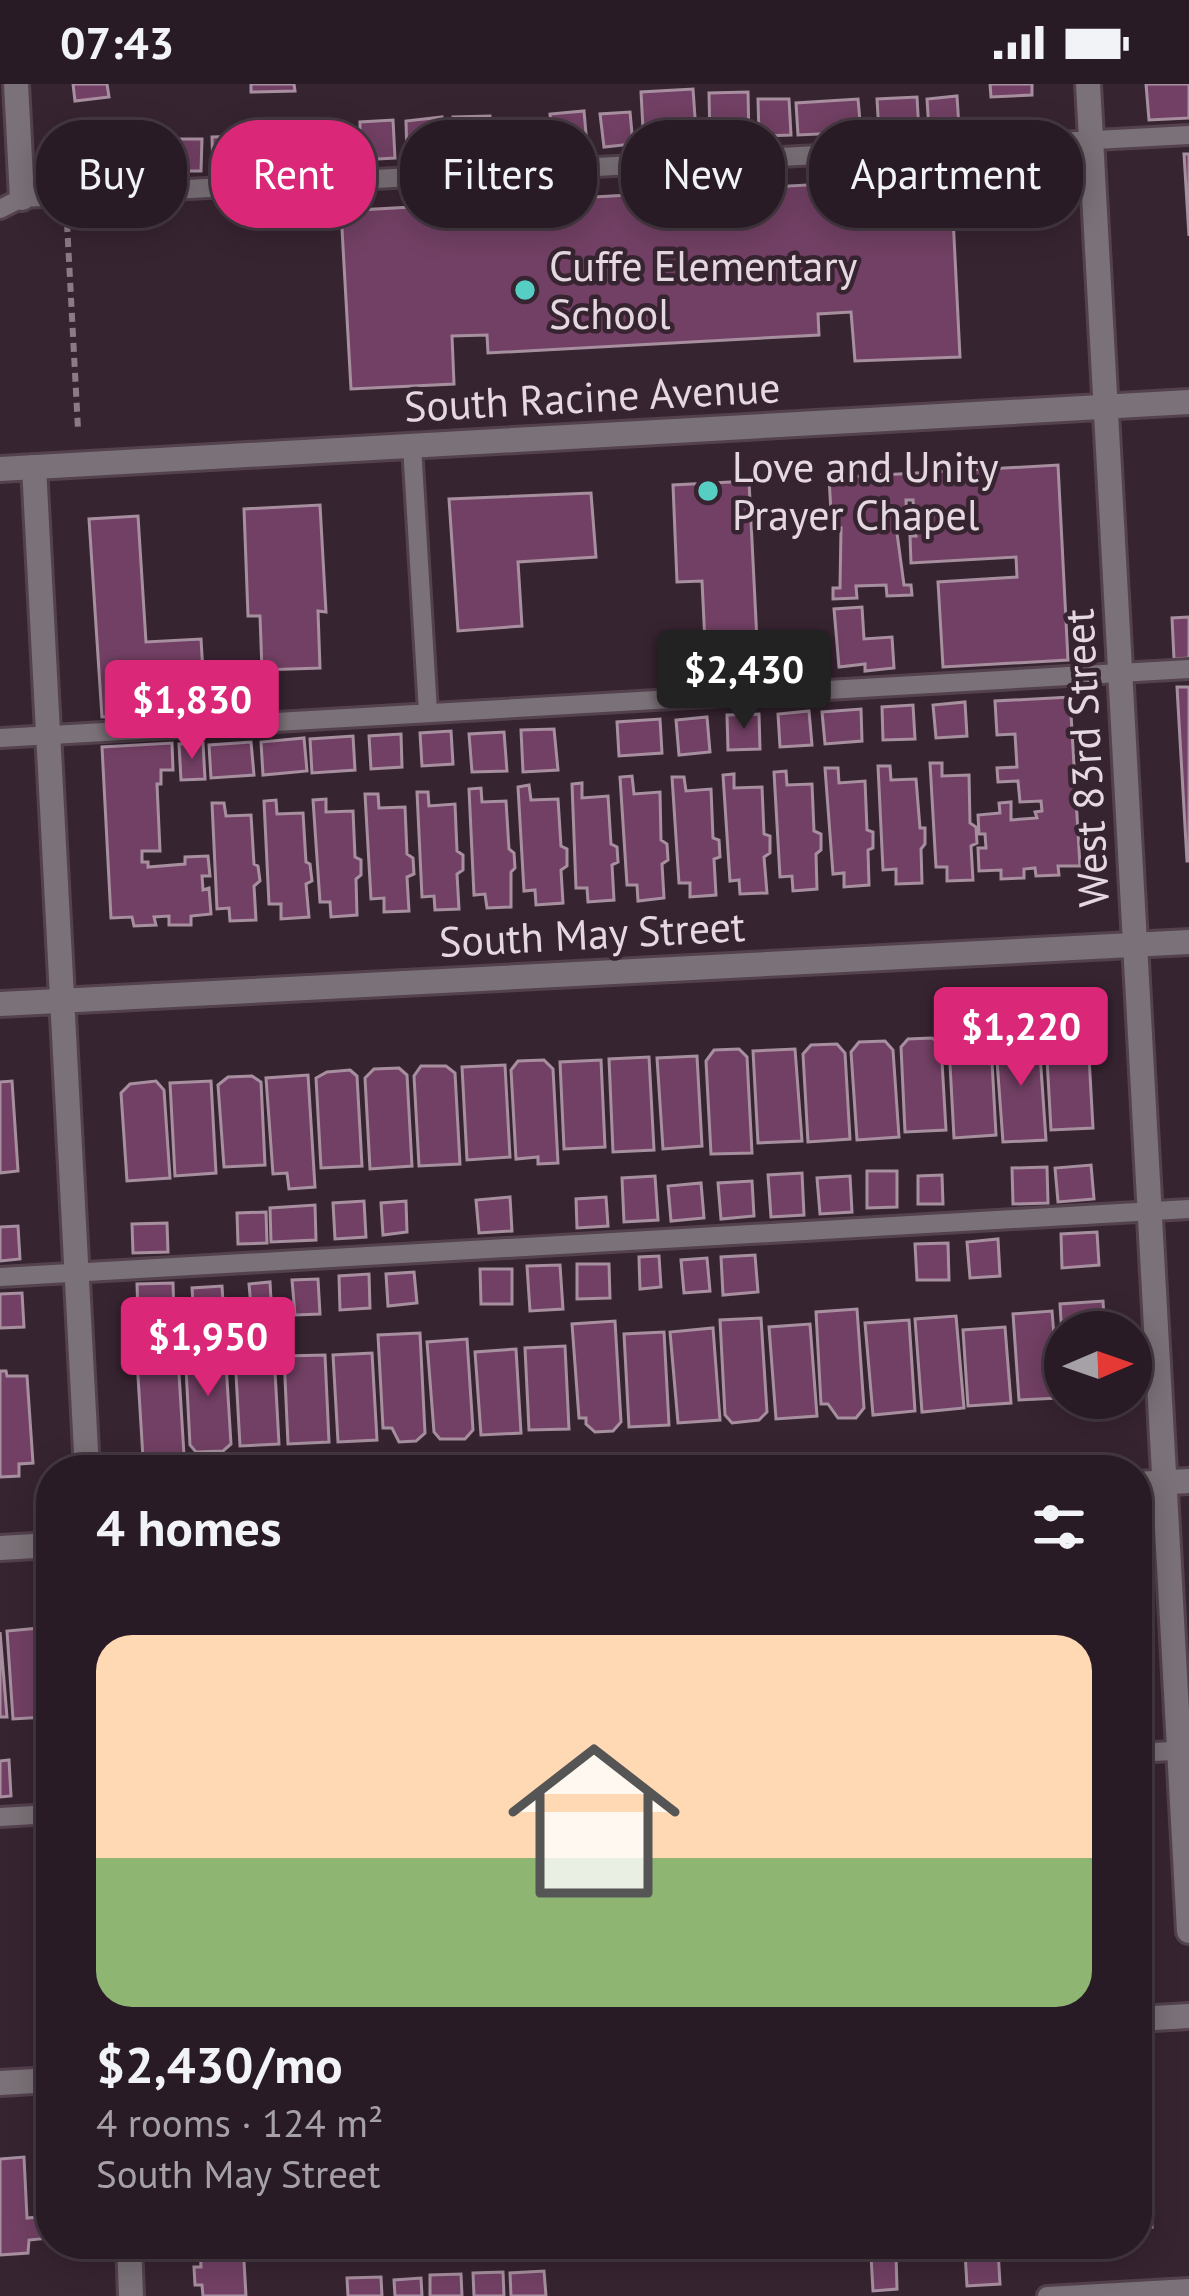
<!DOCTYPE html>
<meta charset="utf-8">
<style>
:root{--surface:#291b25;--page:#31242d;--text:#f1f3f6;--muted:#a5a1a7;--line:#453942;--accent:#db2777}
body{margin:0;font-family:"PT Sans",sans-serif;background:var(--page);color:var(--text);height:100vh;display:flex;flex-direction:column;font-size:45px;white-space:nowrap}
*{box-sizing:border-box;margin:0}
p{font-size:39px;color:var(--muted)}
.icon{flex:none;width:66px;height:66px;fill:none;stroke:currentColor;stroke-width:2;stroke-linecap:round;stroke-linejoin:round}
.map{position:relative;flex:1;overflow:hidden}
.panel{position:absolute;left:36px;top:1371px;width:1116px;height:804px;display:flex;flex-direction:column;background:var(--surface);border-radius:48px;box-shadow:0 6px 30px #0003,0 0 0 3px var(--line)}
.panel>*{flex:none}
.hud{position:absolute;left:36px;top:36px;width:1119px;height:108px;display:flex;gap:24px}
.needle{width:78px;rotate:88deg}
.buttons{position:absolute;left:1044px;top:1227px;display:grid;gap:24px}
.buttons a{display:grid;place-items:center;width:108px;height:108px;border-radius:50%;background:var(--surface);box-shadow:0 6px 30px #0003,0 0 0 3px var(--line);font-size:60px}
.price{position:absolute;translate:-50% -102px;padding:0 27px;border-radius:12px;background:var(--accent);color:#fff;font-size:39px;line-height:78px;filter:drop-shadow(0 3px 6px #0008)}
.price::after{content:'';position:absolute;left:50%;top:72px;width:36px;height:27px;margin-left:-18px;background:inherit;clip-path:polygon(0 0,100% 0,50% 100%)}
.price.selected{background:#222;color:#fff}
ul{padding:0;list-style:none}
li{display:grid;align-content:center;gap:24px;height:636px;padding:0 60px}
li+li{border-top:3px solid var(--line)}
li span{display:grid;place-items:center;height:372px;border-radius:36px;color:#555}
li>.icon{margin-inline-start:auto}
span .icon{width:216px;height:216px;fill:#fffc;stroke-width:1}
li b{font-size:51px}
h2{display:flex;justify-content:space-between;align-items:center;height:144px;padding:0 60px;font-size:51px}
.tag{padding:0 42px;border-radius:48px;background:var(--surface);box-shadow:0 6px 30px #0003,0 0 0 3px var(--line);font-size:42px;line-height:108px}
.tag.selected{background:var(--accent);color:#fff}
.status{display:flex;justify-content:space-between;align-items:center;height:84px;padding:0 60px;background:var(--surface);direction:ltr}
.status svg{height:33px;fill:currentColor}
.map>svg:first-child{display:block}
</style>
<div class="status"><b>07:43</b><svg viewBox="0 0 49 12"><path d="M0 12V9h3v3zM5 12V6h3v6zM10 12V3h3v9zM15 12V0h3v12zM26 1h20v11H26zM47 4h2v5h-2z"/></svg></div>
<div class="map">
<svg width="1189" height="2212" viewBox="0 0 1189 2212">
<rect width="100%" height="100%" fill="#372431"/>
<path fill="#724064" stroke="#a78fa0" stroke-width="3" d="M73,0H107L109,13L75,17Z
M251,0H294L295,7L251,8Z
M990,0H1032V11L991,13Z
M1146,0H1189V34L1149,36Z
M693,5L697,61L644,64L641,8Z
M748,8L749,55L710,56L709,9Z
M957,12L959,43L929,46L927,15Z
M917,13L919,48L879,50L877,15Z
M758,15H789L791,51L759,52Z
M858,15L861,48L798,51L796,19Z
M584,27L587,61L553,64L550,30Z
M630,28L633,60L604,63L600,30Z
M490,32L492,69L454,71L453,33Z
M442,33L444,71L407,74L406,37Z
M393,36L395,74L360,76V38Z
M305,41H330L331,79H307Z
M259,47H291L292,81H259Z
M248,52L249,86L213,87L212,53Z
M171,55H202L201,87H171Z
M110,57L112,92L74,95L72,60Z
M1184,70H1189V152Z
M951,93L960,273L855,277L851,228L818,230L819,251L488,269L487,251L452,252L454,300L351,305L341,127Z
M1058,381L1068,576L943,583L938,498L1017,493L1016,473L911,479L910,452H916L913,416H906L907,442H896L904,501H911L912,511L887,512L886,501L856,502L857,514L833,515V504H840L841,444L832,445L829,394Z
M749,397L759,597L707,600L702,497L677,498L673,401Z
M591,409L596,473L518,478L522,542L458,547L449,415Z
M320,421L326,528L318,527L320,584L262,586L260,532H248L244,425Z
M138,432L146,558L201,555L205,621L157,624L155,592L146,593L149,630L102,633L89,435Z
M862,523L864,555L892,553L894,584L865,587V580L839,583L834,525Z
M1189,533V574L1174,575L1172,534Z
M1177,603H1189V777H1187Z
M1070,613L1080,782H1058L1059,791L1036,792L1035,784L1024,785V794L1001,795V786L979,787L978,764H986L985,750H979L978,731L1000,729L999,719L1011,718V736L1037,734L1035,728L1042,727L1041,717L1020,718L1018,697L998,698L997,684L1017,683L1015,650L997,651L995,617Z
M965,618L967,652L936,654L933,621Z
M913,621L915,655L883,656L882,623Z
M861,625L862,657L825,660L822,628Z
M809,627L812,661L780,663L778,630Z
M759,630L760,665L728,666L727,631Z
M707,633L710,668L679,671L676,636Z
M660,635L662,669L619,672L617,638Z
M554,645L558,686L523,688L521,646Z
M451,647L453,680L422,682L420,649Z
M504,648L507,687L472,688L469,650Z
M401,650L402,683L371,685L369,652Z
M353,652L355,686L312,689L310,655Z
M304,654L307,687L263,691L261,658Z
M251,658L254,691L211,694L209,661Z
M172,659L173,686H161V700H157L160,767H142V778H148V783L185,780V773L208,772L210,792H202L203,806L209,804L211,830L191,832V841H169V832L154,833L156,841L134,842L132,833L111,834L102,663Z
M203,659L205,695L181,696L179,660Z
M930,679H942V692L969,691L970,739L976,743L977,759L971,762L973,796L947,797V783H936Z
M878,682H890L891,696L916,695L920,744H925V760L921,765L922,799L896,800V785L883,786Z
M825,684H838L839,699L865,697L867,746L873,748V764L868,766L869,801L844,803V789L833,790Z
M786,687L787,701L812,700L814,747L821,750V766L816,770L817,805L793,807L792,792L780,793L774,688Z
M734,690V704L762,703L764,750L770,752V769L764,773L767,809L740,810L739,796L730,797L723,691Z
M632,692L634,710L660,708L661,756L667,760L668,776L662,780L664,814L638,817L637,801H627L620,693Z
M672,693H684L686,707L711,705L713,754L719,756L720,773L714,775L716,811L690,813V799H679Z
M582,699V714L608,712L611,760L617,763L618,778L612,781L614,816L588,818L587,804H576L572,700Z
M529,701L531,716L558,715L561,762L567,765V782L561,786L563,819L536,821L535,806L524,807L518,703Z
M481,704L482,718L506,717L509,765L514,769L515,784L511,788V823L487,824L485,810L474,811L469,705Z
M417,708H428L429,722L455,720L457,767L463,771V786L457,790L459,825L435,826L434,812L422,813Z
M365,710H378L379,724L405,723L407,770L413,774L414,790L407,793L409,827L384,828V814L371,815Z
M326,715V728L353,727L355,773L361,776V791L356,795L357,831L331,833L330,818H320L313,716Z
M276,716L277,730L303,729L306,778L310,780L312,797L306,800L309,833L281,835V820H269L264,717Z
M212,719H224L226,732L251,731L254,780L258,782L260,797L254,802L256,836L230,837L229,824L217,825Z
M1080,947L1088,955L1093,1044L1051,1046L1046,957L1053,948Z
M1014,949H1032L1039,956L1046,1056L1003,1058L996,963L1006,962V955Z
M957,953H983L991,959L996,1051L954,1054L949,962Z
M932,954L941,960L946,1046L905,1048L901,963L908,955Z
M885,957L893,966L899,1053L857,1056L851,968L859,958Z
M837,960L845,969L850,1055L808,1058L803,970L811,961Z
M739,965L747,973L752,1069L711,1070L706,977L714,966Z
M795,965L802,1057L758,1059L753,967Z
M697,972L702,1062L663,1065L657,974Z
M649,973L654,1066L613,1068L609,975Z
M544,976L553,985L558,1079L538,1080V1073L516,1075L511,986L518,977Z
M601,976L605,1063L564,1065L560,978Z
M505,981L510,1073L467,1076L462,983Z
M421,982H446L455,989L460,1080L419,1082L414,992Z
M399,984L407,991L412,1082L370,1085L365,994L374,985Z
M350,986L357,992L362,1082L321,1084L316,994L327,988Z
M308,991L315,1103L289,1105L287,1089L273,1090L266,994Z
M252,992L261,998L265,1081L224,1083L218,1001L228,993Z
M12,997L18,1087L0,1089V998Z
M156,997L164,1006L170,1094L127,1097L121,1009L130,1000Z
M211,997L216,1089L175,1092L170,999Z
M1091,1081L1094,1115L1058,1118L1055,1084Z
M1047,1083L1048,1119L1013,1120L1012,1084Z
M867,1087H897V1123L867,1124Z
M802,1089L804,1131L771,1133L768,1091Z
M942,1091L943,1120H918V1092Z
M655,1092L658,1136L624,1138L622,1094Z
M850,1092L852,1128L820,1130L817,1094Z
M752,1097L754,1132L721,1135L718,1099Z
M701,1099L704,1134L671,1137L668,1102Z
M510,1113L512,1147L479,1149L476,1116Z
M606,1113L608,1142L577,1144L576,1115Z
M364,1117L366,1153L335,1155L333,1119Z
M406,1117L407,1148L383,1151L381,1119Z
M315,1121L316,1156L271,1158L270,1124Z
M266,1128L267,1159L238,1160L237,1129Z
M167,1139L168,1168L133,1169L132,1140Z
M18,1142L20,1175L0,1177V1143Z
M1097,1148L1099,1181L1062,1184L1061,1150Z
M998,1155L1000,1192L970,1194L967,1158Z
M948,1159L949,1196H917L915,1160Z
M755,1171L758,1208L723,1211L721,1173Z
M659,1172L661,1203L640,1205L639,1173Z
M707,1174L710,1207L684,1209L681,1176Z
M577,1180H609L610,1214L577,1215Z
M560,1181L563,1225L530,1227L527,1182Z
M480,1185H512V1220H481Z
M414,1188L417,1219L388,1222L386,1190Z
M369,1190L370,1224L340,1226L339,1192Z
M318,1195L320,1230L295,1231L292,1196Z
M270,1198L272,1233L252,1234L249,1200Z
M173,1199L174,1230L138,1232L137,1200Z
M222,1202L224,1233L194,1235L192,1204Z
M22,1209L24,1243L0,1244V1210Z
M1103,1217L1105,1248H1065V1288H1060L1058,1270H1063L1060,1220Z
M857,1225L864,1324L856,1334H838L828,1320H821L816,1228Z
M1052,1227L1059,1314L1019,1316L1013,1230Z
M956,1232L964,1324L922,1328L915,1235Z
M761,1234L767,1328L759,1336L732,1339L725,1331L720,1236Z
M909,1236L915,1327L873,1331L865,1239Z
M615,1237L621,1338L613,1347L595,1348L586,1340V1334H579L572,1240Z
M810,1240L817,1332L776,1335L769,1243Z
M1005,1243L1011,1319L968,1322L963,1246Z
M713,1244L720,1336L678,1339L670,1248Z
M664,1248L669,1341L629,1343L624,1250Z
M420,1249L425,1349L416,1357L399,1358L392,1344H383L378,1251Z
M467,1255L473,1346L465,1355H440L434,1348L427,1258Z
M565,1262L569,1345L529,1346L525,1264Z
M225,1263L231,1360L223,1367L196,1368L190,1361L185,1265Z
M516,1265L521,1349L481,1351L475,1268Z
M274,1269L279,1360L240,1362L235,1272Z
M372,1269L377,1356L338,1358L333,1271Z
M325,1271L329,1358L288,1360L284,1272Z
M178,1273L184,1371L143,1374L137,1276Z
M0,1287H6L7,1292H27L33,1379L19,1380V1392L0,1393Z
M1067,1314H1108L1109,1316L1067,1318Z
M40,1544L45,1633L13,1635L7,1547Z
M0,1548L7,1633H0Z
M9,1676L11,1712L0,1713V1677Z
M1144,2013L1152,2143L1137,2144V2014Z
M24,2073L27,2134L50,2132V2154L29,2156L28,2169L0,2171V2075Z
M200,2160H243L246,2212H203L202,2201H195L194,2183H201Z
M998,2166L1000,2200L967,2202L965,2168Z
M896,2170L897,2205L873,2207L871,2172Z
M544,2187L546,2212H511L510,2189Z
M503,2188L504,2212H474L473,2189Z
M461,2190L462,2212H430V2191Z
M381,2193L382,2212H348L347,2194Z
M421,2194L422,2212H395L394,2196Z"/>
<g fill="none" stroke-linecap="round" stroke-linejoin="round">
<g stroke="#53414d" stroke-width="24">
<path id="service" d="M0,125L22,114L1189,51
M412,362L428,628
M0,654L1189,585
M0,1193L1189,1125
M1137,1669L1189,1666
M0,1733L51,1730
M1047,2212L1189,2204"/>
</g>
<g stroke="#53414d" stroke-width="30">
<path id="minor" d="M16,0L22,114
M34,383L87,1386
M0,920L1189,858
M1137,1400L1189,1397
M0,1464L51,1461
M1137,1935L1189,1932
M0,1999L51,1996
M129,2160L131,2212"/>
</g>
<g stroke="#53414d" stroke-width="30">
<path id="tertiary" d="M1088,0L1189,1847
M0,385L1189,318"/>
</g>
<path stroke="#8b7b86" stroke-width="6" stroke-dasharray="9 6" stroke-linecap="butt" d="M67,139L78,345"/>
<use href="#service" stroke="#7b7178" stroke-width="18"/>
<use href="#minor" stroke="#7b7178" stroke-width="24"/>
<use href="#tertiary" stroke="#7b7178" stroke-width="24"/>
</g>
<g fill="#56cec4" stroke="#372431" stroke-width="4.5">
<circle cx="525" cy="206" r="12"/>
<circle cx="708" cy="407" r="12"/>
</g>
<g text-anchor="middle" stroke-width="9" stroke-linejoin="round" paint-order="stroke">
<g font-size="42" fill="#e5d8e0" stroke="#372431" text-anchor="start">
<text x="549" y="197">Cuffe Elementary<tspan x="549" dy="48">School</tspan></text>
<text x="732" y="398">Love and Unity<tspan x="732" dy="48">Prayer Chapel</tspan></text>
</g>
<g font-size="42" fill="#e5d8e0" stroke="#372431">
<text transform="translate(592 313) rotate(-3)" y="15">South Racine Avenue</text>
<text transform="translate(1086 674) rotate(-93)" y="15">West 83rd Street</text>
<text transform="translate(592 850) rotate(-3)" y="15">South May Street</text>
</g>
</g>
</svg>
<div class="buttons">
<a><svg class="needle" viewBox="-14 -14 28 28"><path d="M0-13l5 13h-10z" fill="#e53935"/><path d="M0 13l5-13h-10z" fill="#a5a1a7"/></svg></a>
</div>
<b class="price selected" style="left:744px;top:648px">$2,430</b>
<b class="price" style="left:192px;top:678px">$1,830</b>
<b class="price" style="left:1021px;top:1005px">$1,220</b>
<b class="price" style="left:208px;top:1315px">$1,950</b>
<div class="hud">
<a class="tag">Buy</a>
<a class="tag selected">Rent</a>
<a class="tag">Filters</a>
<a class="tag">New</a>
<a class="tag">Apartment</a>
</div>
<section class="panel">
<h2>4 homes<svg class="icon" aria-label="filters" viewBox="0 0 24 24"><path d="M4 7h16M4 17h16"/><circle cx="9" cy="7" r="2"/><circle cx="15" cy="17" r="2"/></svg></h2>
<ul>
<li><span style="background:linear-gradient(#ffd9b3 60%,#8fb573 0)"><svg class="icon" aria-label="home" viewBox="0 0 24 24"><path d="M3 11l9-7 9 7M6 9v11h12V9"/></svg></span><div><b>$2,430/mo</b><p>4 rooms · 124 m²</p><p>South May Street</p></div></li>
</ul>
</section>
</div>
